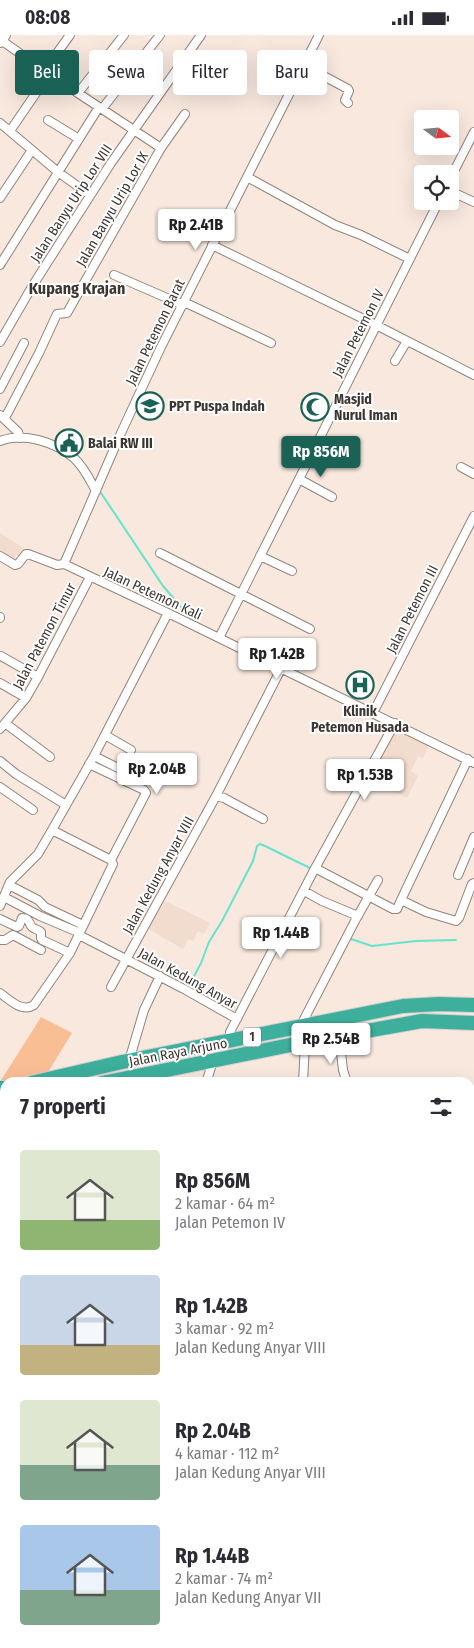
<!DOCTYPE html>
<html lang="id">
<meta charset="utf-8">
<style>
:root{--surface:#fff;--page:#f2f2f3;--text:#2b2b33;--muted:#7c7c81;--accent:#1a6256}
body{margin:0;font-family:"Fira Sans Condensed",sans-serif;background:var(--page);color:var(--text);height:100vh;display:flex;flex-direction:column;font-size:19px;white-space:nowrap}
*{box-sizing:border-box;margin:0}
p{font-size:16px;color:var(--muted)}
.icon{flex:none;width:28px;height:28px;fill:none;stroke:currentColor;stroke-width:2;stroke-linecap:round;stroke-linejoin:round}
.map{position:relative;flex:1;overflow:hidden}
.side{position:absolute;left:0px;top:1042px;width:475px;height:571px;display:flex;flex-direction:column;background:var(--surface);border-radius:15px 15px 0 0;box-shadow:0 5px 20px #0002}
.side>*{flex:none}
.hud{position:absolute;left:15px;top:15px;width:445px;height:45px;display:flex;gap:10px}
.needle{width:32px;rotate:106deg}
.buttons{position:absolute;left:414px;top:75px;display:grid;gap:10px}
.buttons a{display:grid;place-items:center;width:45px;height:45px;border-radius:5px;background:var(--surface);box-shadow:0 5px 20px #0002;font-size:25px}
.price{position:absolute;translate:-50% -42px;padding:0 11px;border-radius:5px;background:#fff;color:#222;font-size:16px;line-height:32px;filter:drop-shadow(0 1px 2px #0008)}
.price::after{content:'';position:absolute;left:50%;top:30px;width:15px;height:11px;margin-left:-8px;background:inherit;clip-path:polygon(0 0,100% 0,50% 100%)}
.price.on{background:var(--accent);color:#fff}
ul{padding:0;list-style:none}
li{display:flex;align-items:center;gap:15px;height:125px;padding:0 20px}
li span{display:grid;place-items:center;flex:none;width:140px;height:100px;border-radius:5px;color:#555}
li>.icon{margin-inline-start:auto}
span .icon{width:60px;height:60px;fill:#fffc;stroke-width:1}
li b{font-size:21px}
h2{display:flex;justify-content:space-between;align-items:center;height:60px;padding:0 20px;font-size:21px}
.chip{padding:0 18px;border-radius:5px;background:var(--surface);box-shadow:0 5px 20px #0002;font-size:18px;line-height:45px}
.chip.on{background:var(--accent);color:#fff}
.status{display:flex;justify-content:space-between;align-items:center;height:35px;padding:0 25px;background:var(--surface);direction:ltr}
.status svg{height:14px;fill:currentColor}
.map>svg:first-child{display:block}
</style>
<div class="status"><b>08:08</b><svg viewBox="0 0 49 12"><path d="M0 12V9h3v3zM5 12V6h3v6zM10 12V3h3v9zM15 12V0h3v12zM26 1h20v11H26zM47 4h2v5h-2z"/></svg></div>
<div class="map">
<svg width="474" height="1613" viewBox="0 0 474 1613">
<rect width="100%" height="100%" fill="#f8e8de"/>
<path fill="#f2dccd" d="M0,498L27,515L22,523L16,520L12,527L0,520Z
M394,692L429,710L423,723L418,721L411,736L418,741L407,763L367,743Z
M165,866L210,888L204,899L198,896L193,906L188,904L183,914L148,894Z"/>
<path fill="#fabe95" d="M41,982L72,998L48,1037L0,1047Z"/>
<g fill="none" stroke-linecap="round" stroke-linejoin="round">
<path stroke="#65e3cc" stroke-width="2" d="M99,455L163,551L195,588
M415,695L447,711
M348,903L372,911L416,906L456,905
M188,953L201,928L209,907L222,886L253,826L257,811L260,809L265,811L312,834"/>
<path stroke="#65e3cc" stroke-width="12" d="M470,1427L474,1431"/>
<g stroke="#92847b" stroke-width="10">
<path id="street" d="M1,5L49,39L161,113
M303,30L348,54L349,56L345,65L348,68
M44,36L70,0
M78,58L124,0
M102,74L160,0
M48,85L79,104
M0,88L58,137L90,160
M10,96L49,39
M247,142L335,190L361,200L410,224
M450,144L474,97
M450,156L474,167
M0,163L32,115
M212,210L376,290L474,340
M0,230L99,72
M114,240L183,270
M184,267L271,308
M0,307L33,250L111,128L201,0
M395,326L407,306
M0,354L24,308
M0,380L18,397L20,403
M5,383L39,318L57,279L67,278L161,113L185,79
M0,406C24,397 55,407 74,423C84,432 90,445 96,456
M461,432L474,439
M299,444L332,462
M160,518L310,594
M0,521L15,530L18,529L26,519H28L57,530L64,529
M260,521L292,536
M64,529L121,398L161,312L319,0
M64,529L168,578L474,728
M0,583V582
M219,603L439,166
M1,621L38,642
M0,648L26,663
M373,678L474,481
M5,688L50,722
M0,694L26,663L38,642L90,542
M105,700L131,715
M94,721L118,733L124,729L143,738H145L150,731L159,734
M0,726L16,739L66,770
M89,729L144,755L146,758L111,825
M0,752L33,775
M216,761L224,763L263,784
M315,833L393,874H397L401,865L426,877L456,886L459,883L472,849L474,848
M458,840L474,802
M9,850L38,865L45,872L83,890
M304,856L322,866L358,881
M4,862L40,881L80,898
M401,865L468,724
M0,871L10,847L38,819L52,795L94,721L168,578
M0,884L17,892L19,891L22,883C30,883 28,888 32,892C34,894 39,895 41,897V903L42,905L70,918
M79,900L184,954L237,984
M0,905H5L13,900L41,915
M111,952L216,761L281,634
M0,958C10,965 22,978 34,970L70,918L113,829L111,825L52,795
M300,992L356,884L378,845
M339,1000L343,1035L347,1048
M230,1007V997L313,837L395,688
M129,1026L144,975L160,941
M206,1048L213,1026
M303,1048L305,1007
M470,1066L474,1067
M470,1243L474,1237
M470,1252L474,1255
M0,1359L5,1352
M470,1580L474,1571
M0,1598L5,1593
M382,1609L388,1613
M145,1613L148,1609
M192,1613L194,1609
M251,1613L254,1609
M336,1613L338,1609
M455,1613L457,1609"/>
</g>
<g stroke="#92847b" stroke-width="12">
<path id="secondary" d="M0,7L5,0
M0,1499L5,1494"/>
</g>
<g stroke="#d0cfce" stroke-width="14">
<path id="primary" d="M0,1188L5,1191
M0,1203L5,1207
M470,1553L474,1556
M470,1567L474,1570"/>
</g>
<g stroke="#d0cfce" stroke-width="16">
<path id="highway" d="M31,1048L122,1027L403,971L439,969L474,970
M102,1048L305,1007L422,986L474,988
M0,1053H5
M0,1069L5,1068"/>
</g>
<use href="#street" stroke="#fff" stroke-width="8"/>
<use href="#secondary" stroke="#fff" stroke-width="10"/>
<use href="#primary" stroke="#8bcfc4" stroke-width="11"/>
<use href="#highway" stroke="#3daf9c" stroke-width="14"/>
</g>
<defs>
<g id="school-ring" transform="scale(1.4375)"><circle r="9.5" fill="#fff" stroke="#1a6256" stroke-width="1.5"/><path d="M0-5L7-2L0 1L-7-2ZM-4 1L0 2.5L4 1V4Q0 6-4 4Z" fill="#1a6256"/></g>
<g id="mosque-ring" transform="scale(1.4375)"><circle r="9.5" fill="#fff" stroke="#1a6256" stroke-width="1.5"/><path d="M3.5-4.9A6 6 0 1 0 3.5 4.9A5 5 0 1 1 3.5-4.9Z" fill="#1a6256"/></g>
<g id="civic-ring" transform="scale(1.4375)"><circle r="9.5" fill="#fff" stroke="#1a6256" stroke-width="1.5"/><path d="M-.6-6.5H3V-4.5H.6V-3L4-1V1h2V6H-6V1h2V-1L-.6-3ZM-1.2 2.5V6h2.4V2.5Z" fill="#1a6256"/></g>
<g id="hospital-ring" transform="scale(1.4375)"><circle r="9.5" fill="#fff" stroke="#1a6256" stroke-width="1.5"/><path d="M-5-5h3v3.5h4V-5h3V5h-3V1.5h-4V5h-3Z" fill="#1a6256"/></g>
</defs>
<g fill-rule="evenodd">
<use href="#school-ring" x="150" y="371"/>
<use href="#mosque-ring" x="315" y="372"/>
<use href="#civic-ring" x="69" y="408"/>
<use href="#hospital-ring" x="360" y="650"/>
</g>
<g text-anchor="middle" stroke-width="4" stroke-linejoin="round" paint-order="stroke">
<rect fill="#fff" stroke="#777370" stroke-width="1" x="243" y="992.5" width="18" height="19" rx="4"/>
<g font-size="12" font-weight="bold" fill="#3d3733">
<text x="252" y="1006">1</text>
</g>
<g font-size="14" fill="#3d3733" stroke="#fff">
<text transform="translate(71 168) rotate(-57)" y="5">Jalan Banyu Urip Lor VIII</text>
<text transform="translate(112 174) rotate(-60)" y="5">Jalan Banyu Urip Lor IX</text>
<text transform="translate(155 297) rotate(-64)" y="5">Jalan Petemon Barat</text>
<text transform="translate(358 298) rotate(-63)" y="5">Jalan Petemon IV</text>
<text transform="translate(153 558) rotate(25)" y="5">Jalan Petemon Kali</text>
<text transform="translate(412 574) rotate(-63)" y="5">Jalan Petemon III</text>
<text transform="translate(44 601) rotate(-62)" y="5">Jalan Patemon Timur</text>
<text transform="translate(158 840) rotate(-61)" y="5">Jalan Kedung Anyar VIII</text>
<text transform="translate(188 943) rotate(29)" y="5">Jalan Kedung Anyar</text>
<text transform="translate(178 1017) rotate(-11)" y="5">Jalan Raya Arjuno</text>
</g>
<g font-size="14" font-weight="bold" fill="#3d3733" stroke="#fff" text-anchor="start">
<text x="334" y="369">Masjid<tspan x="334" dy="16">Nurul Iman</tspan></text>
<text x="169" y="376">PPT Puspa Indah</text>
<text x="88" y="413">Balai RW III</text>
<text x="360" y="681" text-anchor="middle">Klinik<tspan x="360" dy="16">Petemon Husada</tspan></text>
</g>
<g font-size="16" font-weight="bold" fill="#3d3733" stroke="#fff">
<text x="77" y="259">Kupang Krajan</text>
</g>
</g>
</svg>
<div class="buttons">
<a><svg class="needle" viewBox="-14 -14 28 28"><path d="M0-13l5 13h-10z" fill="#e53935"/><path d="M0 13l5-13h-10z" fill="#7c7c81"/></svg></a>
<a><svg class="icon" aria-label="locate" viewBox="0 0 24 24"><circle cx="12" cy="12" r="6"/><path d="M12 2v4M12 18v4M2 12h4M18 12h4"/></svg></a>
</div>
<b class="price" style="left:196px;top:216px">Rp 2.41B</b>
<b class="price on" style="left:321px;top:443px">Rp 856M</b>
<b class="price" style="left:277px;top:645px">Rp 1.42B</b>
<b class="price" style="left:157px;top:760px">Rp 2.04B</b>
<b class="price" style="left:365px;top:766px">Rp 1.53B</b>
<b class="price" style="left:281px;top:924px">Rp 1.44B</b>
<b class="price" style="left:331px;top:1030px">Rp 2.54B</b>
<div class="hud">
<a class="chip on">Beli</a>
<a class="chip">Sewa</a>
<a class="chip">Filter</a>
<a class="chip">Baru</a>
</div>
<section class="side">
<h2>7 properti<svg class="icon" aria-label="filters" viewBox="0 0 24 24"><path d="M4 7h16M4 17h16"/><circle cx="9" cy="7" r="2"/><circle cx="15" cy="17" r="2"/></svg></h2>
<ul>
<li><span style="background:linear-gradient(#dfe7d0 70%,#8fb573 0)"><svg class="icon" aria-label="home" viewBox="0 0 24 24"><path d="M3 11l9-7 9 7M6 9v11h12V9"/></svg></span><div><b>Rp 856M</b><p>2 kamar · 64 m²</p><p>Jalan Petemon IV</p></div></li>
<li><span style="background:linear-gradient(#c9d6e8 70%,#c2b280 0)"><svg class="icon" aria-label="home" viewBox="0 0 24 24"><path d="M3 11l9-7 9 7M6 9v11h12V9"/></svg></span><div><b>Rp 1.42B</b><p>3 kamar · 92 m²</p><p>Jalan Kedung Anyar VIII</p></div></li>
<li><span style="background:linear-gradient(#dfe7d0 65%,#7fa58c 0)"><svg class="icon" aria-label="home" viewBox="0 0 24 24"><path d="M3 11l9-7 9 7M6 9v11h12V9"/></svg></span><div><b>Rp 2.04B</b><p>4 kamar · 112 m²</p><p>Jalan Kedung Anyar VIII</p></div></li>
<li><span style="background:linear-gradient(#a9c7e8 65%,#7fa58c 0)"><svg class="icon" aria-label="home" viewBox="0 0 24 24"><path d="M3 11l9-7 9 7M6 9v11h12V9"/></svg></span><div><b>Rp 1.44B</b><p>2 kamar · 74 m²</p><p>Jalan Kedung Anyar VII</p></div></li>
</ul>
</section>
</div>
